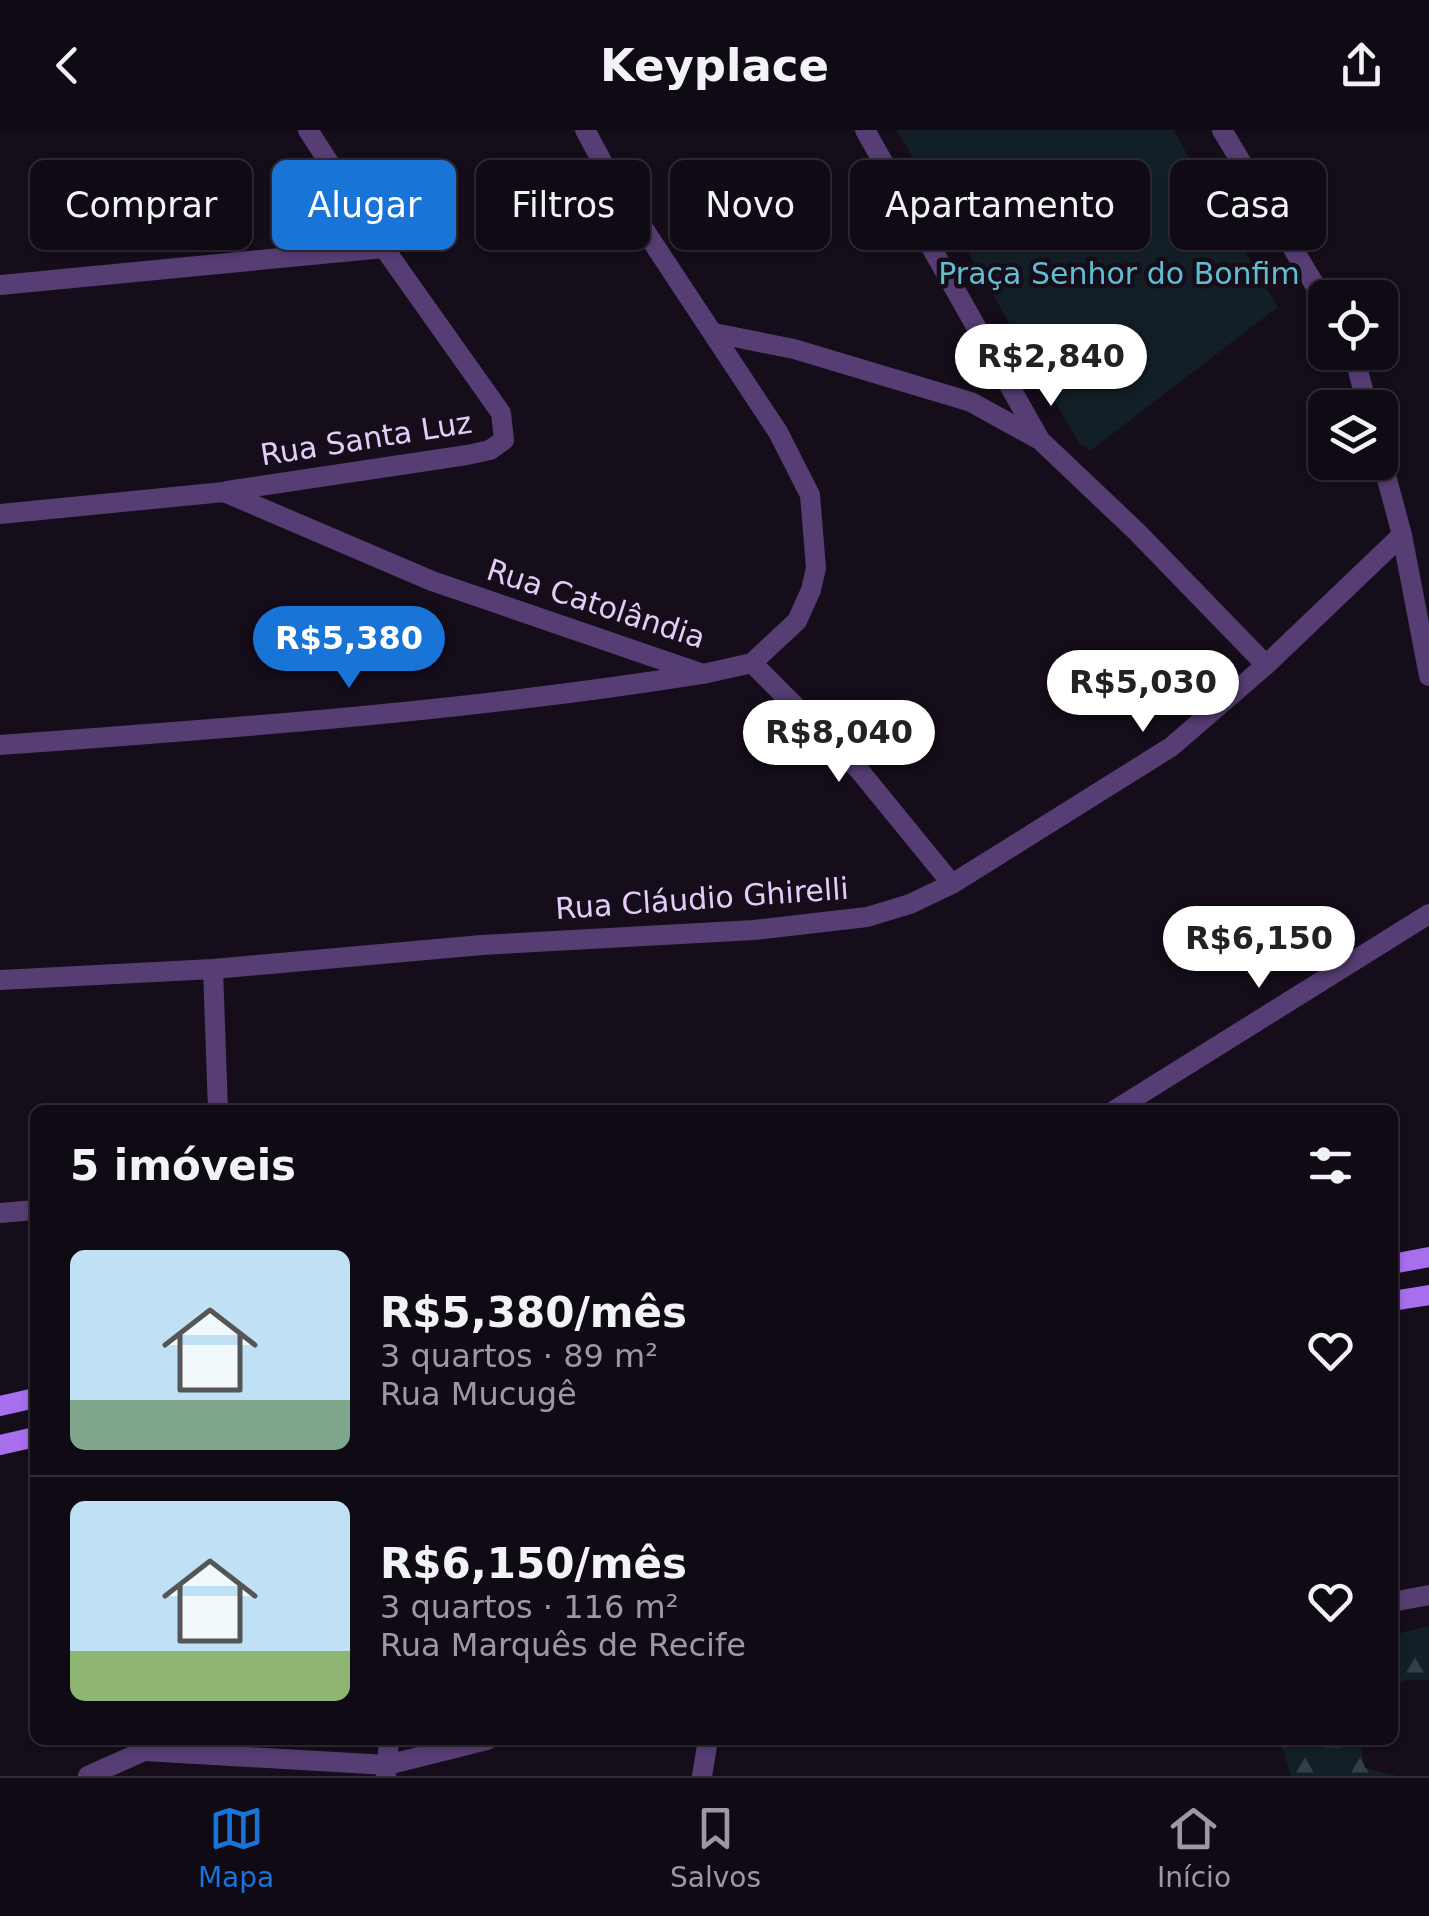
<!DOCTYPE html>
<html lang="pt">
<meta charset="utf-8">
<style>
:root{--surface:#100a14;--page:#19131d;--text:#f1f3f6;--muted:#9c9aa0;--line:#302b34;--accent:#1974d8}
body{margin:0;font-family:"DejaVu Sans",sans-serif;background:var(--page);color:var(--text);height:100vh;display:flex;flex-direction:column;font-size:38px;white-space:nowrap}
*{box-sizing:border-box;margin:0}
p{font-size:32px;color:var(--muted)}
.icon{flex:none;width:55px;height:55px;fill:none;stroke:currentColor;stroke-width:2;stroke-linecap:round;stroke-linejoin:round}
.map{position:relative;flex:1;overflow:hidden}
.panel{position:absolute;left:30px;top:975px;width:1368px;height:640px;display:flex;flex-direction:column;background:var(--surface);border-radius:15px;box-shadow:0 2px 8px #0004,0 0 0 2px var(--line)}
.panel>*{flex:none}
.top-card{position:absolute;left:30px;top:30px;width:1370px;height:90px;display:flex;gap:20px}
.controls{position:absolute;left:1308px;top:150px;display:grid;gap:20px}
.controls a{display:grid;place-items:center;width:90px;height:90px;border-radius:15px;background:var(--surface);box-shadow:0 2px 8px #0004,0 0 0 2px var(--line);font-size:50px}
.price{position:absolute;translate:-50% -85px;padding:0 22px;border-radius:35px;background:#fff;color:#222;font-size:32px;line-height:65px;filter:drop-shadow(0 2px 5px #0008)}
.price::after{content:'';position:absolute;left:50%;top:60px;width:30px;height:22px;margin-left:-15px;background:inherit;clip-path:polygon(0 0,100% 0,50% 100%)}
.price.on{background:var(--accent);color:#fff}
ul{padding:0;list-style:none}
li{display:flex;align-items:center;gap:30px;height:250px;padding:0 40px}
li+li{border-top:2px solid var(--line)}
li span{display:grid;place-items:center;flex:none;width:280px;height:200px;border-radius:15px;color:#555}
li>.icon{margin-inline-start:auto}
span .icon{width:120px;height:120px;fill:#fffc;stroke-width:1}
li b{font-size:42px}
h2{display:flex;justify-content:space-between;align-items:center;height:120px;padding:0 40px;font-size:42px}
.pill{padding:0 35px;border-radius:15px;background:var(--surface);box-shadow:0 2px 8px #0004,0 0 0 2px var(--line);font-size:35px;line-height:90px}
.pill.on{background:var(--accent);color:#fff}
header{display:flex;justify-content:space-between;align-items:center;height:130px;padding:0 40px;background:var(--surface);font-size:45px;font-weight:600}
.dock{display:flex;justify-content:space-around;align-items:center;height:140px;border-top:2px solid var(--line);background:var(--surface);font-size:28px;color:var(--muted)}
.dock a{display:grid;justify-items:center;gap:5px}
.dock .on{color:var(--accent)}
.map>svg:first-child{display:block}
</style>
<header><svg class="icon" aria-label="back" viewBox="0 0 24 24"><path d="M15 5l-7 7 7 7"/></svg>Keyplace<svg class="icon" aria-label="share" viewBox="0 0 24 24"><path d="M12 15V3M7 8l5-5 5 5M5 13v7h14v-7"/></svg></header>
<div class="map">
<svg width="1429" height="1646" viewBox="0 0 1429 1646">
<defs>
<pattern id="forest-firs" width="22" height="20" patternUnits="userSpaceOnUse" patternTransform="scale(2.5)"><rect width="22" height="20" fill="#131f26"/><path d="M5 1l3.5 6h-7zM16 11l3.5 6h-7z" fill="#353e46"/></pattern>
</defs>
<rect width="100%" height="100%" fill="#150d1a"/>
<path fill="url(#forest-firs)" d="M1429,1496V1550H1406L1393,1557V1505Z
M1280,1610H1359L1365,1638L1397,1646H1291Z"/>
<path fill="#131f26" d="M897,0H1173L1278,177L1090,321L1079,313Z"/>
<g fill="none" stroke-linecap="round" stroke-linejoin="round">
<path stroke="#563d74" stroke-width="20" d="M865,0L1040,310L1137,402L1266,535
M1222,0L1325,172
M0,155L384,118
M714,203L794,219L971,272L1038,309
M1353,222L1368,278
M1380,323L1402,405L1429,546
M227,361L467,325L490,320L504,310L501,283L384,118L308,0
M0,384L224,362L432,451L703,544L752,533L797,491L811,460L816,438L810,365L778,302L616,57L585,0
M752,533L859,640L952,754
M0,615C234,598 469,581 701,544
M213,839L218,980
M0,850L213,839L482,815L754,800L867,787L910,774L952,754L1171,617L1266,535L1402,405
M1115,980L1429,784
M0,1083L35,1080
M1392,1472L1429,1465
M88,1646L144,1621L387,1635L487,1610
M386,1646L389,1610
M702,1646L708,1610"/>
<path stroke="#a76eee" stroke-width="20" d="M1392,1134L1429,1127
M1392,1171L1429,1165
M0,1276L35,1268
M0,1315L35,1307"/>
</g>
<g text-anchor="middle" stroke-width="9" stroke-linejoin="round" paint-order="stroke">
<g font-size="30" fill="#61bdd0" stroke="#150d1a">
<text x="1119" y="154">Praça Senhor do Bonfim</text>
</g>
<g font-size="30" fill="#e4ccf9" stroke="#150d1a">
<text transform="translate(366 309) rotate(-9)" y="10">Rua Santa Luz</text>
<text transform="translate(596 474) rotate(18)" y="10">Rua Catolândia</text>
<text transform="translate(702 769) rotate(-4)" y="10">Rua Cláudio Ghirelli</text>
</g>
</g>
</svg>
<div class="controls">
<a><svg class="icon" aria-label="locate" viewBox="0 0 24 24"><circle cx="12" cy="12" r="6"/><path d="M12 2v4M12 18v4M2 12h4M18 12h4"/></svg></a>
<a><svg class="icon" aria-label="layers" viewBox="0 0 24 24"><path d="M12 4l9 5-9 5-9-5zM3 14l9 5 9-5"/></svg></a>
</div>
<b class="price" style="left:1051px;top:279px">R$2,840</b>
<b class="price on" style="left:349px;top:561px">R$5,380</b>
<b class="price" style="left:1143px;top:605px">R$5,030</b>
<b class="price" style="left:839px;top:655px">R$8,040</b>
<b class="price" style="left:1259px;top:861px">R$6,150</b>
<div class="top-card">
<a class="pill">Comprar</a>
<a class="pill on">Alugar</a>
<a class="pill">Filtros</a>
<a class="pill">Novo</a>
<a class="pill">Apartamento</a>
<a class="pill">Casa</a>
</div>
<section class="panel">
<h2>5 imóveis<svg class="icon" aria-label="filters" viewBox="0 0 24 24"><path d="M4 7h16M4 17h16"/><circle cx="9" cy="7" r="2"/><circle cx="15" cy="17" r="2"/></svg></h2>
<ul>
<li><span style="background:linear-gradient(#bfe0f5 75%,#7fa58c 0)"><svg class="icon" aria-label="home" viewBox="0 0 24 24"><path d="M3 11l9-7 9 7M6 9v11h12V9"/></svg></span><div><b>R$5,380/mês</b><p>3 quartos · 89 m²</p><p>Rua Mucugê</p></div><svg class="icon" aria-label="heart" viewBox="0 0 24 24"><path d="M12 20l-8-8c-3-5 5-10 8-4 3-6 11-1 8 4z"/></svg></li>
<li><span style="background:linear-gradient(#bfe0f5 75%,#8fb573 0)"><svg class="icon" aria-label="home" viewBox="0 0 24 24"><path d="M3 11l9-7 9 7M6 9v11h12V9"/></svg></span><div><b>R$6,150/mês</b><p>3 quartos · 116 m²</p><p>Rua Marquês de Recife</p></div><svg class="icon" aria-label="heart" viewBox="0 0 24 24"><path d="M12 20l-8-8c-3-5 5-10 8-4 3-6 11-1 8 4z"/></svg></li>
</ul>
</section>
</div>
<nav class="dock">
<a class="on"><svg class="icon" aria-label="map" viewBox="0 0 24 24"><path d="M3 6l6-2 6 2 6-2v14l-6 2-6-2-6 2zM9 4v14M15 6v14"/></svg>Mapa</a>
<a><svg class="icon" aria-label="saved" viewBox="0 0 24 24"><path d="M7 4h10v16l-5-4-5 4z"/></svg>Salvos</a>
<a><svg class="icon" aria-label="home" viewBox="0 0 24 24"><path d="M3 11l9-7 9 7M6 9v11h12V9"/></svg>Início</a>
</nav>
